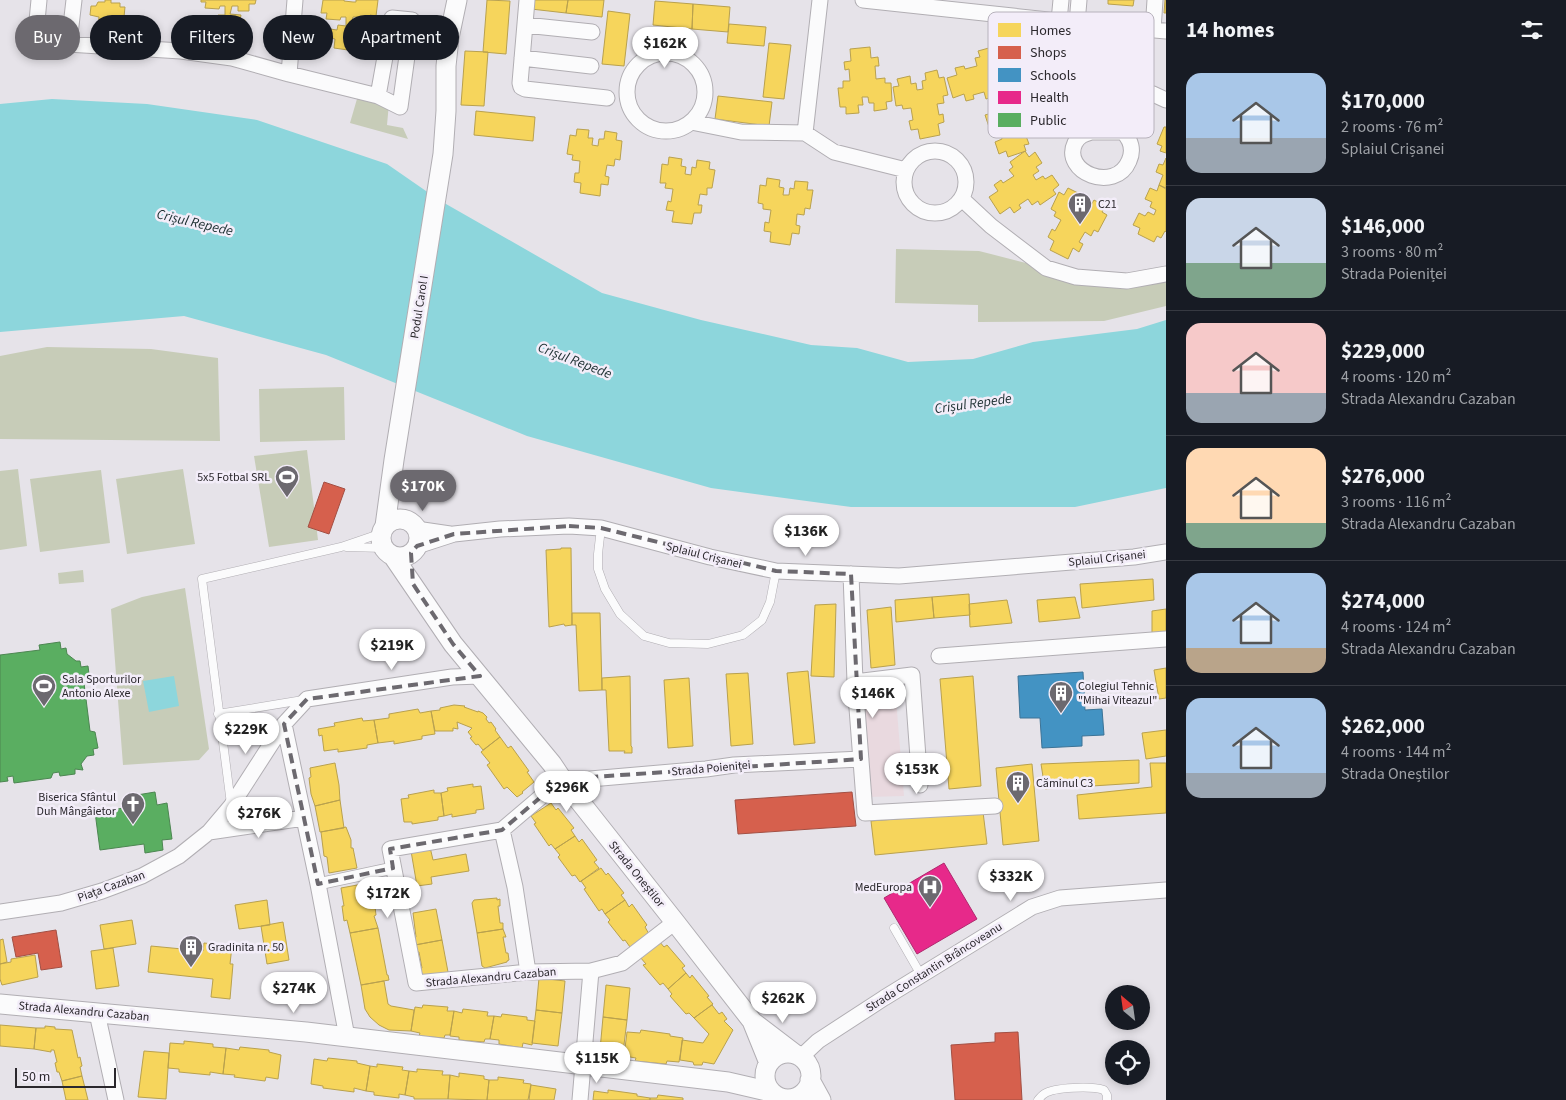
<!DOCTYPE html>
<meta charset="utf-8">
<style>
:root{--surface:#171b24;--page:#20242c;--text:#f1f3f6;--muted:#9ea1a6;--line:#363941;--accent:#6c696f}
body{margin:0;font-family:"Source Sans 3",sans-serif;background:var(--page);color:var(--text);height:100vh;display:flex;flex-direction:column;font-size:19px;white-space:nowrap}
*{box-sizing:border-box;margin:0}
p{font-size:16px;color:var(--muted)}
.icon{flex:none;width:28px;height:28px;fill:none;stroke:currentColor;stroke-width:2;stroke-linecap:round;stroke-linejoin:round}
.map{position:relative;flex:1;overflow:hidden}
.sheet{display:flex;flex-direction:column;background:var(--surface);width:400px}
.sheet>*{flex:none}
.top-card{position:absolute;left:15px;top:15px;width:475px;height:45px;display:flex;gap:10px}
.needle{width:32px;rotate:331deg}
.controls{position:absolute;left:1105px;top:985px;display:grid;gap:10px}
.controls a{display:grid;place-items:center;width:45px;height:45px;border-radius:50%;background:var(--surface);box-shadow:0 2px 8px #0003;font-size:25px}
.scale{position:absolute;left:15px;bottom:12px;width:101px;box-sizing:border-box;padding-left:5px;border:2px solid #2b282d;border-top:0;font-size:14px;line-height:18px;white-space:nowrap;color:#2b282d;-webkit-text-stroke:4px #f3edf9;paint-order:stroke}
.price{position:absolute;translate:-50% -42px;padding:0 11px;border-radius:18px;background:#fff;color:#222;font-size:16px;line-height:32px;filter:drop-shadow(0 1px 2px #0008)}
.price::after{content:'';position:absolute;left:50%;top:30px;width:15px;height:11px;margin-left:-8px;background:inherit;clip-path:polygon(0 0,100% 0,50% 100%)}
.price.selected{background:var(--accent);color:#fff}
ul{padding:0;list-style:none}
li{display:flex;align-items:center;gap:15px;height:125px;padding:0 20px}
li+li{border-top:1px solid var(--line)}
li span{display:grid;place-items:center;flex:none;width:140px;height:100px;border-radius:15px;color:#555}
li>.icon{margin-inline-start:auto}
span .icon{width:60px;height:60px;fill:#fffc;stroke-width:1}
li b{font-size:21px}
h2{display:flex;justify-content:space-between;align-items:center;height:60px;padding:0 20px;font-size:21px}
.pill{padding:0 18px;border-radius:22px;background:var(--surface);box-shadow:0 2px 8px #0003;font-size:18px;line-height:45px}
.pill.selected{background:var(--accent);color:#fff}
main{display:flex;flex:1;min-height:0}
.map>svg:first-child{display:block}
</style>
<main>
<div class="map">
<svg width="1166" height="1100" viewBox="0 0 1166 1100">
<rect width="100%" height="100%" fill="#e6e3e9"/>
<path fill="#e9d9df" d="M895,687L904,796L868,797L862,691Z"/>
<path fill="#c7ccb8" d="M359,92L389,103L387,125L403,128L408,139L350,123Z
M896,249L979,251L1046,268L1076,277L1166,274V306L1104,321L978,322V305L895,303Z
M47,347L151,349L218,358L220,441L0,439V356Z
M344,387L345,440L260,442L259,389Z
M307,450L318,540L269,547L254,456Z
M18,469L27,546L0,550V471Z
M183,469L195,544L127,554L116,479Z
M101,470L110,543L40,552L30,479Z
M83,570L84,582L59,584L58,573Z
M185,588L209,749L199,760L123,765L111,609L142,597Z"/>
<path fill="#8dd6dc" d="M52,99L147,104L257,120L387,164L439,200L602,293L701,320L811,345L857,348L908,362L973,359L1033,342L1137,329L1166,320V488L1075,507H851L711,488L580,451L527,436L326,355L184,316L0,332V104Z
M174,676L179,706L149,712L143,681Z"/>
<path fill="#f6d55c" stroke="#b9a14e" d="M105,0H111V3H120V7H125L124,17H116L114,27H98L99,17L90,15L91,6H96L98,2H105Z
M201,0H256L255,4H249V11H238V6H232L230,14L241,15L240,20H245L244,30L236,29L234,40L213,37L214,28L209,27V18L216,19L218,15H225V6H220L219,9L205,8L206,2H201Z
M323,0H344V1L353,2H356V0H378L376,16L370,15V22H359V17H353L351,25L362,26L361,31H366L365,41L356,40L355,51L334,48L335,39L330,38V29L337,30L338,25L346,26V17H341L340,20L326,19L327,13H321Z
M487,0L510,1L506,54L483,52Z
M532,0H568L566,13L531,9Z
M568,0H604L602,17L566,13Z
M1108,0H1134L1133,6L1108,4Z
M1165,0H1166V13H1164Z
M655,1L693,4L692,29L653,25Z
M693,4L730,7L728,32L692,29Z
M608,11L630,14L624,66L602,64Z
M729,24L766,27L764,46L727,43Z
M769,43L791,45L784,99L763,97Z
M996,46L998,52L1005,50L1009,62L1002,64L1003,69L996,71L998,76L1005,74L1006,79L1014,77L1017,89L1010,91L1012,97L993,102L992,97L986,99L984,92L973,95L974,99L966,101L964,94L953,98L947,78L957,75L955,68L964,66L965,69L977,66L975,58L980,57L978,51Z
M870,47L871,58L878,57L879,66H875L876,79L885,78V83H891L892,101L886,102L887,109L874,111V103H869L868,97H862L863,105H858L859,113L846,114V107H840L838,88H843V81H850L849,69L845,70L844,62L851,61L850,49Z
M465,51L488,52L484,106L461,105Z
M937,70L939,78L944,77L948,95L943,96L944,103L937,104L939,115L943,114L944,122L938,124L940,135L920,139L918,129L911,130L909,121L913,120L911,108L903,109L902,105L896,106L893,87L899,86L897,79L910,76L911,84L916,83L917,90L923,89L922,81L926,80L925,73Z
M718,96L772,102L769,126L715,119Z
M1008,101L1010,106L1016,104L1019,111L1029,107L1028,103L1036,101L1038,107L1049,103L1056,123L1046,126L1048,133L1040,136L1038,132L1026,136L1029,144L1024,145L1026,151L1008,157L1006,151L999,154L995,142L1002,139L1001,134L1007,132L1005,127L998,129L997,125L989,127L985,115L992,113L990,107Z
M476,111L535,117L533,141L474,135Z
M1164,127H1166V153L1160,151L1162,146L1157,144Z
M577,129L589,130L588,138H593L592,145L598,146L599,139H604L605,131L617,133L616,140L622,141L620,160L615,159L614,166L607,165L605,176L609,177L608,185L601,184L600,196L580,193L581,183L574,182L575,173H579L580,161L572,160L573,155L567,154L570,135L576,136Z
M1025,151L1029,157L1035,152L1042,163L1036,167L1039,171L1033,175L1036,180L1043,176L1045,179L1052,175L1059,185L1053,190L1056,194L1040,205L1038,201L1032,205L1028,199L1019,205L1021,208L1014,213L1010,207L1000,214L989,197L998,191L994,185L1001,180L1003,183L1014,176L1009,170L1013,167L1010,162Z
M669,157L682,159L681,166L686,167L685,174L691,175L692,167L696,168L697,160L710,162L709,169L715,170L712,188H707V195L700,194L698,205H702L701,213H694L692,224L672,222L674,211L666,210L668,201L671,202L673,189L665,188L666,183H660L662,164L668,165Z
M1166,158V188L1159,185L1163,175L1156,172L1159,164L1163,165Z
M767,178L780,180L779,187L784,188L783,195H789L790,188L794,189L795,181L808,182L807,190H813L810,209L805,208L804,215L797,214L796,225L800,226L799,234L792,233L790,245L770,242L771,232L764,231L765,222L769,223L771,210L763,209V204L758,203L760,185L766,186Z
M1159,185L1166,189V232L1165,231L1161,238L1157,236L1154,242L1138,234L1140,228L1133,225L1139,213L1145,216L1148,212L1154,215L1156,210L1150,207L1152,202L1145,199L1150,188L1157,191Z
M1068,188L1080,194L1076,201L1080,203L1077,209L1082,212L1086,205L1090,207L1094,200L1105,206L1102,212L1107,215L1098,232L1094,230L1091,236L1085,232L1079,242L1083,244L1079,252L1073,248L1068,259L1050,250L1054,241L1048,237L1052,229L1055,231L1061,220L1054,216L1056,212L1051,209L1059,192L1064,195Z
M561,548H571L572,625L565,626L564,624L549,627L546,550L561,549Z
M1153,579L1154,600L1082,608L1080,584Z
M969,594L970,615L934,618L932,597Z
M932,597L934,618L896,622L895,600Z
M1075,597L1080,618L1039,622L1037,600Z
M1007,600L1012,623L970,627L969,604Z
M836,604L834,677L811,676L815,605Z
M891,607L895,665L871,668L867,610Z
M1166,609V633L1152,634V611Z
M572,613H600L602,690L579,691L576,625H572Z
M1166,668V698L1159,699L1154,670Z
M808,671L815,743L794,745L787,673Z
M748,673L753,744L731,746L726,674Z
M630,676L631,746L632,747V753H624L625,751H609L606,690H602V678Z
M973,676L981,786L949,789L940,679Z
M689,678L693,746L668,748L664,680Z
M454,705L465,706L464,707L478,712V711L483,713L487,717L486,719L489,723L491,722L496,729L495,730L500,737L483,750L478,744L476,745L470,738L472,737L468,732L472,728L457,722L458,729L453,728V731H435L431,711L440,710V708Z
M418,709L420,713L431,711L435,734L422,736V739L394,744V741L378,743L374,720L389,718V714Z
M362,718L363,721L374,720L378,743L367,745V748L338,752V749L324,751L322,735L319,736L318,729L335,726L334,723Z
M1166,730V756L1146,759L1142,733Z
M500,737L508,748L511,746L529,771L527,772L534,782L522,792L523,793L517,797L507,787L504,789L487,765L490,763L481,752Z
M1139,760V783L1045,789L1041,764Z
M335,763L339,785L340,800L315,806L311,794L309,778L311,777L310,768Z
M1150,763H1166V813L1079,819L1077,795L1152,787Z
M1032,764L1039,841L1003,845L996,768Z
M473,784V787L481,786L484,809L476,810V813L452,817V814L444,816L441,793L448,791L447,788Z
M434,790V793H441L444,816L438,817V820L412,824V822H404L401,799L409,798L408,795Z
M340,800L344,828L320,832L315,806Z
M551,803L556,810L558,808L574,828L571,830L575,836L555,849L551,844L549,846L534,824L536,823L531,816Z
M983,812L987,844L875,855L871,821Z
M346,827L351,840V848H353L357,868L329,873L327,857L324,856L321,832Z
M575,836L579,842L582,839L597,860L594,862L599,868L580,882L575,875L572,876L558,857L560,855L555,849Z
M430,847L433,860L466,854L469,871L431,877L432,884L417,886L411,851Z
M601,868L606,875L608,873L624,893L621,895L625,900L605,914L602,909L599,911L584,889L586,888L581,881Z
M368,883L371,900L374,899L376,915L374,916L378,928L350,933L347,920L344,921L342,906H344L341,888Z
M497,898V900L500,899V906H498L500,923H503V929L477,933L472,903L474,900Z
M267,900L270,925L239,929L235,905Z
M625,900L629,907L632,904L647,925L645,927L649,934L630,947L625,940L623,941L608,922L610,920L605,914Z
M436,909L442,940L415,945L414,938L416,937L413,913Z
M132,920L136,944L104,949L100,925Z
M283,922L289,960L267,964L261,926Z
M378,928L387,975H388L389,980L361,985L350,933Z
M503,929L506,937H503L506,953H508L509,960L507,961V962L485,968L482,966L477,933Z
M3,939L7,962L0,964V940Z
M442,940L448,972L446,975L421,976L419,968H422L419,952H416L415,945Z
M659,941L664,947L667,945L685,966L682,968L686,973L668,989L663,983L660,985L643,965L646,964L640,957Z
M204,943L232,946L230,964H233L230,999L211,997L213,979L148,972L151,946L203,951Z
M113,948L119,986L96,989L91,951Z
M35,955L38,977L2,985L0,979V964L11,962V959Z
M686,973L690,978L692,975L709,996L707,997L713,1004L694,1018L689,1013L686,1014L670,996L672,994L668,989Z
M539,978L565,981L562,1013L536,1010Z
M384,981L388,1004L391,1006L414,1010L411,1031L389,1030L379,1025L370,1017L365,1009L361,985Z
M606,985L630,988L627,1020L603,1017Z
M423,1005L448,1007L447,1011H454L450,1035H445L444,1038L419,1036L420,1033L411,1031L415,1007L422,1008Z
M712,1005L719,1014L722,1012L727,1019L724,1021L733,1030L714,1064L703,1062L702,1065H694L693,1062L680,1060L682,1040L703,1043L709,1034L694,1018Z
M463,1009L488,1012L487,1016H494L490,1039H485L484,1042L459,1040V1037L450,1036L454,1011L462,1013Z
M536,1010L562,1013L558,1046L532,1043Z
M502,1014L527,1017V1020L535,1021L532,1045L523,1043L522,1048L499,1044V1040L490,1039L494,1016L501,1017Z
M603,1017L627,1020L623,1053L600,1050Z
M0,1025L36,1028L34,1049L0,1046Z
M45,1026L55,1027V1029L72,1030L78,1058L80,1057L82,1066L80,1067L82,1076L62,1081L59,1072H57L55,1063L57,1062L54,1050H51V1052L34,1049L36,1028H45Z
M641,1030L670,1034V1036L683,1038L679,1062L667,1061L666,1064L635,1061L636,1058L624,1056L627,1032L640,1033Z
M184,1041L213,1044V1047L226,1048L223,1074L210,1072V1075L179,1072V1069L168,1068L170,1043L184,1044Z
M240,1047L269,1050V1052L281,1055L278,1079L266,1077L265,1081L234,1077L235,1075L223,1074L226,1048L239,1050Z
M144,1051L169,1053L166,1099L138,1097Z
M328,1058L357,1061V1063L370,1066L366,1091L354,1088V1092L323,1088V1086L311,1084L314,1059L327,1061Z
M377,1064L403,1067L402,1070L409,1071L405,1095L399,1094V1098L374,1095V1092L366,1091L370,1066L377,1067Z
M417,1069L443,1071L442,1075H450L448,1099H414V1097L405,1095L409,1071L417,1072Z
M459,1073L484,1076V1079L489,1080L487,1100L448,1099L450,1075L459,1077Z
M82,1076L88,1100H66L62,1081Z
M498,1077L524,1080L523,1083L531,1084L528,1100H487L489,1080H498Z
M531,1085L556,1089L554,1100H529Z
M608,1090L637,1094V1096L650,1098V1100H593L594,1091L608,1093Z
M658,1095L683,1098V1100H650V1098H657Z"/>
<path fill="#d6604d" stroke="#a34f43" d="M324,482L345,489L329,534L308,527Z
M852,792L856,826L738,834L735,800Z
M56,930L62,967L41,970L38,953L16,957L12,937Z
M1018,1032L1022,1100H955L951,1045L995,1042V1033Z"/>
<path fill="#4393c3" stroke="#3c7396" d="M1083,672L1085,710L1102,709L1104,735L1082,736V746L1042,748L1040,718H1020L1018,676Z"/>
<path fill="#e7298a" stroke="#af296e" d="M944,863L977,919L917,954L884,898Z"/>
<path fill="#5aae61" stroke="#4c8651" d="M60,642L61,649L66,648L67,654L76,661H80L81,667L88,666L90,682L84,683L90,731L95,732L98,748L93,749L94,755L87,756L81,764L83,770L75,769V774L60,776L59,772L53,773L51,778L14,783L13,776L7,777L8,781L0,782V655L40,650L39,645Z
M155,792L157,805L167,803L172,839L162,840L163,850L145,853L144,844L100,850L95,812L139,806L137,795Z"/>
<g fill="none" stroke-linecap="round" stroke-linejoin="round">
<g stroke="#b1aeb3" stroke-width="9">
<path id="service" d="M601,528L598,554V569L605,589L620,614L644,636L669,643L708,644L743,635L762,620L770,602L776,571
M346,547L384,548
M218,714L303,700
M231,804L202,579L341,547L382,533
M894,928L921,975
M1038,1100C1040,1098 1041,1096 1044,1094C1054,1087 1092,1086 1104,1090L1107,1095V1100"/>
</g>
<g stroke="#b1aeb3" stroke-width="13">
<path id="pedestrian" d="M318,884L393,868"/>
</g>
<g stroke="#b1aeb3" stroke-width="17">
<path id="minor" d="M39,0L35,42L181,51L232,58L289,74L378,96L392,18L412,20L400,107L378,96
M527,0L520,83L521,87L525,89L607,98
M863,0L1077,23L1166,31
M1059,21L1061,0
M1077,23L1079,0
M525,25L592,32
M1153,30L1155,0
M69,43L74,0
M627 92a39 39 0 1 1 78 0a39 39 0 1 1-78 0Z
M522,58L591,66
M289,74L295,0
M1130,91L1153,94L1166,100
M691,122L741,132L805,133L834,152L906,170
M1091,132H1123C1131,140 1134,150 1129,161C1115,194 1061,172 1075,143C1079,136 1084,134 1091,132Z
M1123,132L1140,28
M805,133L820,0
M904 182a31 31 0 1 1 62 0a31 31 0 1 1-62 0Z
M962,199L991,226L1046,268L1076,277L1127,281L1166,274
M416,529L450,534
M417,546L454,534L500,529L569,526L601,528L710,557L776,571L899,576L1134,557L1166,552
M851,574L855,682L865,813L995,806
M939,656L1166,639
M855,682L912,675L920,785
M284,724L318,884L347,1037
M502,830L515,887L528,972
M209,832L304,818
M0,912L61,903L102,891L142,876L179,856L209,832L231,806L284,724L307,699L452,677L480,676
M675,922L622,963L591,971L528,972L416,983L390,849L502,830L562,779H590L706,769L734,765L861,759
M97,1013L116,1100
M801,1057L818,1041L884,998L1032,907L1060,898L1166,890
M580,1100L591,971"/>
</g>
<g stroke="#b1aeb3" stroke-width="21">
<path id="tertiary" d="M381 538a19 19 0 1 1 38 0a19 19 0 1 1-38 0Z
M385,526L394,460L443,154L446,111V66L449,38L457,0
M393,556L453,644L552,764L562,779L675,922L752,1021L769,1063
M0,1004L306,1032L728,1082L771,1092
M753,1022L795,1054
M765 1076a23 23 0 1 1 46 0a23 23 0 1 1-46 0Z
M810,1080L821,1100"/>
</g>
<use href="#service" stroke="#fbfbfc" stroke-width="8"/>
<use href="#pedestrian" stroke="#fbfbfc" stroke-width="11"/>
<use href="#minor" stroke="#fbfbfc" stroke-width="15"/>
<use href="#tertiary" stroke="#fbfbfc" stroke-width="19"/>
</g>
<path fill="none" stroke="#6c696f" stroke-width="4" stroke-dasharray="10 6" stroke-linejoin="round" d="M569,526L601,528L776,571L851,574L861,759L562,779L502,830L390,849L393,868L318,884L284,724L307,699L480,676L453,644L413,584L411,553L417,546L454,534Z"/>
<defs>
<g id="building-pin" transform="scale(1.25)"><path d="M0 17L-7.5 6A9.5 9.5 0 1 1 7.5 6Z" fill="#6c696f" stroke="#f3edf9"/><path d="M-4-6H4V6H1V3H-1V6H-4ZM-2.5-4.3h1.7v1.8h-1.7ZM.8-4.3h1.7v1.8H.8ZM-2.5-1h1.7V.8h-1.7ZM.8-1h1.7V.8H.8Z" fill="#fff"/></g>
<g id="stadium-pin" transform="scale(1.25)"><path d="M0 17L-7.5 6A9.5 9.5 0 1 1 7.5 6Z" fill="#6c696f" stroke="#f3edf9"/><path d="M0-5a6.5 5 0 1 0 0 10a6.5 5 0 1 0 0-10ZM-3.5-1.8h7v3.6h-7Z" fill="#fff"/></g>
<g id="church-pin" transform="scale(1.25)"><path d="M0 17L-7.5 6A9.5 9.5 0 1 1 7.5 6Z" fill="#6c696f" stroke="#f3edf9"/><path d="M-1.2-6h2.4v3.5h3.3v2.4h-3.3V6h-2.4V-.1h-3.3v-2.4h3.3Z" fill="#fff"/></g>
<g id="hospital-pin" transform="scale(1.25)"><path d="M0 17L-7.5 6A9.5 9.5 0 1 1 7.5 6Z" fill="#6c696f" stroke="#f3edf9"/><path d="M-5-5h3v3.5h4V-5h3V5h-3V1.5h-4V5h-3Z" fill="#fff"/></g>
</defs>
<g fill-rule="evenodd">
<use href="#building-pin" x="1080" y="204"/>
<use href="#stadium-pin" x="287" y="477"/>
<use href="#stadium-pin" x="44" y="686"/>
<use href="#building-pin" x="1061" y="693"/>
<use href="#building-pin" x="1018" y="783"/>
<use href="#church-pin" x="133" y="804"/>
<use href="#hospital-pin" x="930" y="887"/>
<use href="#building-pin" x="191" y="947"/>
</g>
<g text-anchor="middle" stroke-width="5" stroke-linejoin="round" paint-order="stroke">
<g font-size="12" fill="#2b282d" stroke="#f3edf9" text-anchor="start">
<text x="1098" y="208">C21</text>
<text x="270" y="481" text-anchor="end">5x5 Fotbal SRL</text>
<text x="62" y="683">Sala Sporturilor<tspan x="62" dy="14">Antonio Alexe</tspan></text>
<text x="1078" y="690">Colegiul Tehnic<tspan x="1078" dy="14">"Mihai Viteazul"</tspan></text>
<text x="1036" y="787">Căminul C3</text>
<text x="116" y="801" text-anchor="end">Biserica Sfântul<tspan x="116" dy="14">Duh Mângâietor</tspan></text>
<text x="912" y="891" text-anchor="end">MedEuropa</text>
<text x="208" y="951">Gradinita nr. 50</text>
</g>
<g font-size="12" fill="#2b282d" stroke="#f3edf9">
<text transform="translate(419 307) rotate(-81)" y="4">Podul Carol I</text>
<text transform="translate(704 555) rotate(14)" y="4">Splaiul Crișanei</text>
<text transform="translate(1107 558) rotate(-6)" y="4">Splaiul Crișanei</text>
<text transform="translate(711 768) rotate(-5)" y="4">Strada Poieniței</text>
<text transform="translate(637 874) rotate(51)" y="4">Strada Oneștilor</text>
<text transform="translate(111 886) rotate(-20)" y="4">Piața Cazaban</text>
<text transform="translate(934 967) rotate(-32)" y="4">Strada Constantin Brâncoveanu</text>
<text transform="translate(491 977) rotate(-5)" y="4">Strada Alexandru Cazaban</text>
<text transform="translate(84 1011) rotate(5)" y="4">Strada Alexandru Cazaban</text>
</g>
<g font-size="14" font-style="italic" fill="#1a2d2f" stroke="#f3edf9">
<text transform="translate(195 222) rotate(13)" y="5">Crișul Repede</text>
<text transform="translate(575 360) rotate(21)" y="5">Crișul Repede</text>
<text transform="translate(973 403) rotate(-8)" y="5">Crișul Repede</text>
</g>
</g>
<rect x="988" y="12" width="166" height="126" rx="8" fill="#f3edf9" stroke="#b7b2bc" stroke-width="1"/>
<rect x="998" y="23" width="23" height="14" fill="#f6d55c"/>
<rect x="998" y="46" width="23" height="13" fill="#d6604d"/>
<rect x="998" y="68" width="23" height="14" fill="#4393c3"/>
<rect x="998" y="91" width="23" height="13" fill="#e7298a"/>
<rect x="998" y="113" width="23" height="14" fill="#5aae61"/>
<g font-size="14" fill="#2b282d">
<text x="1030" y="35">Homes</text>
<text x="1030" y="57">Shops</text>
<text x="1030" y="80">Schools</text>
<text x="1030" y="102">Health</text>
<text x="1030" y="125">Public</text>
</g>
</svg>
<div class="controls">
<a><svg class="needle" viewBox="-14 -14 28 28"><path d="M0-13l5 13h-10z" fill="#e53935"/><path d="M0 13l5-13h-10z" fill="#9ea1a6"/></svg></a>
<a><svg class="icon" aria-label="locate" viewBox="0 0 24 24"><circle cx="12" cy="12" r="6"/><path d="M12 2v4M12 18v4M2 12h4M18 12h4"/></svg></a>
</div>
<div class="scale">50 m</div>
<b class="price" style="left:665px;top:69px">$162K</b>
<b class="price selected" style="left:423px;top:512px">$170K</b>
<b class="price" style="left:806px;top:557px">$136K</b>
<b class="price" style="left:392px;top:671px">$219K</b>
<b class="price" style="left:873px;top:719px">$146K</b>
<b class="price" style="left:246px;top:755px">$229K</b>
<b class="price" style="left:917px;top:795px">$153K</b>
<b class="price" style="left:567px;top:813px">$296K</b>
<b class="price" style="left:259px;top:839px">$276K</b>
<b class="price" style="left:1011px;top:902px">$332K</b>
<b class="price" style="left:388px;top:919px">$172K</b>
<b class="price" style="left:294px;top:1014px">$274K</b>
<b class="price" style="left:783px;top:1024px">$262K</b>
<b class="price" style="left:597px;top:1084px">$115K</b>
<div class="top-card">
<a class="pill selected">Buy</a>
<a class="pill">Rent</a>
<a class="pill">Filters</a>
<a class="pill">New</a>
<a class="pill">Apartment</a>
</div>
</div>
<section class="sheet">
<h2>14 homes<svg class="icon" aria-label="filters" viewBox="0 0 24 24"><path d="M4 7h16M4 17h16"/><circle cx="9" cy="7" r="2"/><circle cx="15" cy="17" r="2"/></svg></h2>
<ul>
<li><span style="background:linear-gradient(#a9c7e8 65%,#9aa5b1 0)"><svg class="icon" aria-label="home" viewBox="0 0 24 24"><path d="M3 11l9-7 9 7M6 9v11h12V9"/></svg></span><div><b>$170,000</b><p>2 rooms · 76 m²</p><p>Splaiul Crișanei</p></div></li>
<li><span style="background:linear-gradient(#c9d6e8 65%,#7fa58c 0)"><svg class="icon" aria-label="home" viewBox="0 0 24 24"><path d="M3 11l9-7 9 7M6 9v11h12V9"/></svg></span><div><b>$146,000</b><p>3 rooms · 80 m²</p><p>Strada Poieniței</p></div></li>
<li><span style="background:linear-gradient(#f6c9c9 70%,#9aa5b1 0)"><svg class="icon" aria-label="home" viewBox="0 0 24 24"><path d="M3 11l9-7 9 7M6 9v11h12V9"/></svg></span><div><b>$229,000</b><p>4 rooms · 120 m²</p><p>Strada Alexandru Cazaban</p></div></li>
<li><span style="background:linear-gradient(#ffd9b3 75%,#7fa58c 0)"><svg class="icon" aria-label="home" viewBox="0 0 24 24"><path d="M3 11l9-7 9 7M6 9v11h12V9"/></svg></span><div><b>$276,000</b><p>3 rooms · 116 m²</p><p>Strada Alexandru Cazaban</p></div></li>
<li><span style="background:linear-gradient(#a9c7e8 75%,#b9a48a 0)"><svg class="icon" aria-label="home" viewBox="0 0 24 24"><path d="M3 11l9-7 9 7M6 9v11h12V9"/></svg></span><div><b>$274,000</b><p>4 rooms · 124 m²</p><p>Strada Alexandru Cazaban</p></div></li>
<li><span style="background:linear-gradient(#a9c7e8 75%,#9aa5b1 0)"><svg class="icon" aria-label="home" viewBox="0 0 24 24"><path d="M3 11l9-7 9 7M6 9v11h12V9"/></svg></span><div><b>$262,000</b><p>4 rooms · 144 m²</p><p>Strada Oneștilor</p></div></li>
</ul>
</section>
</main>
